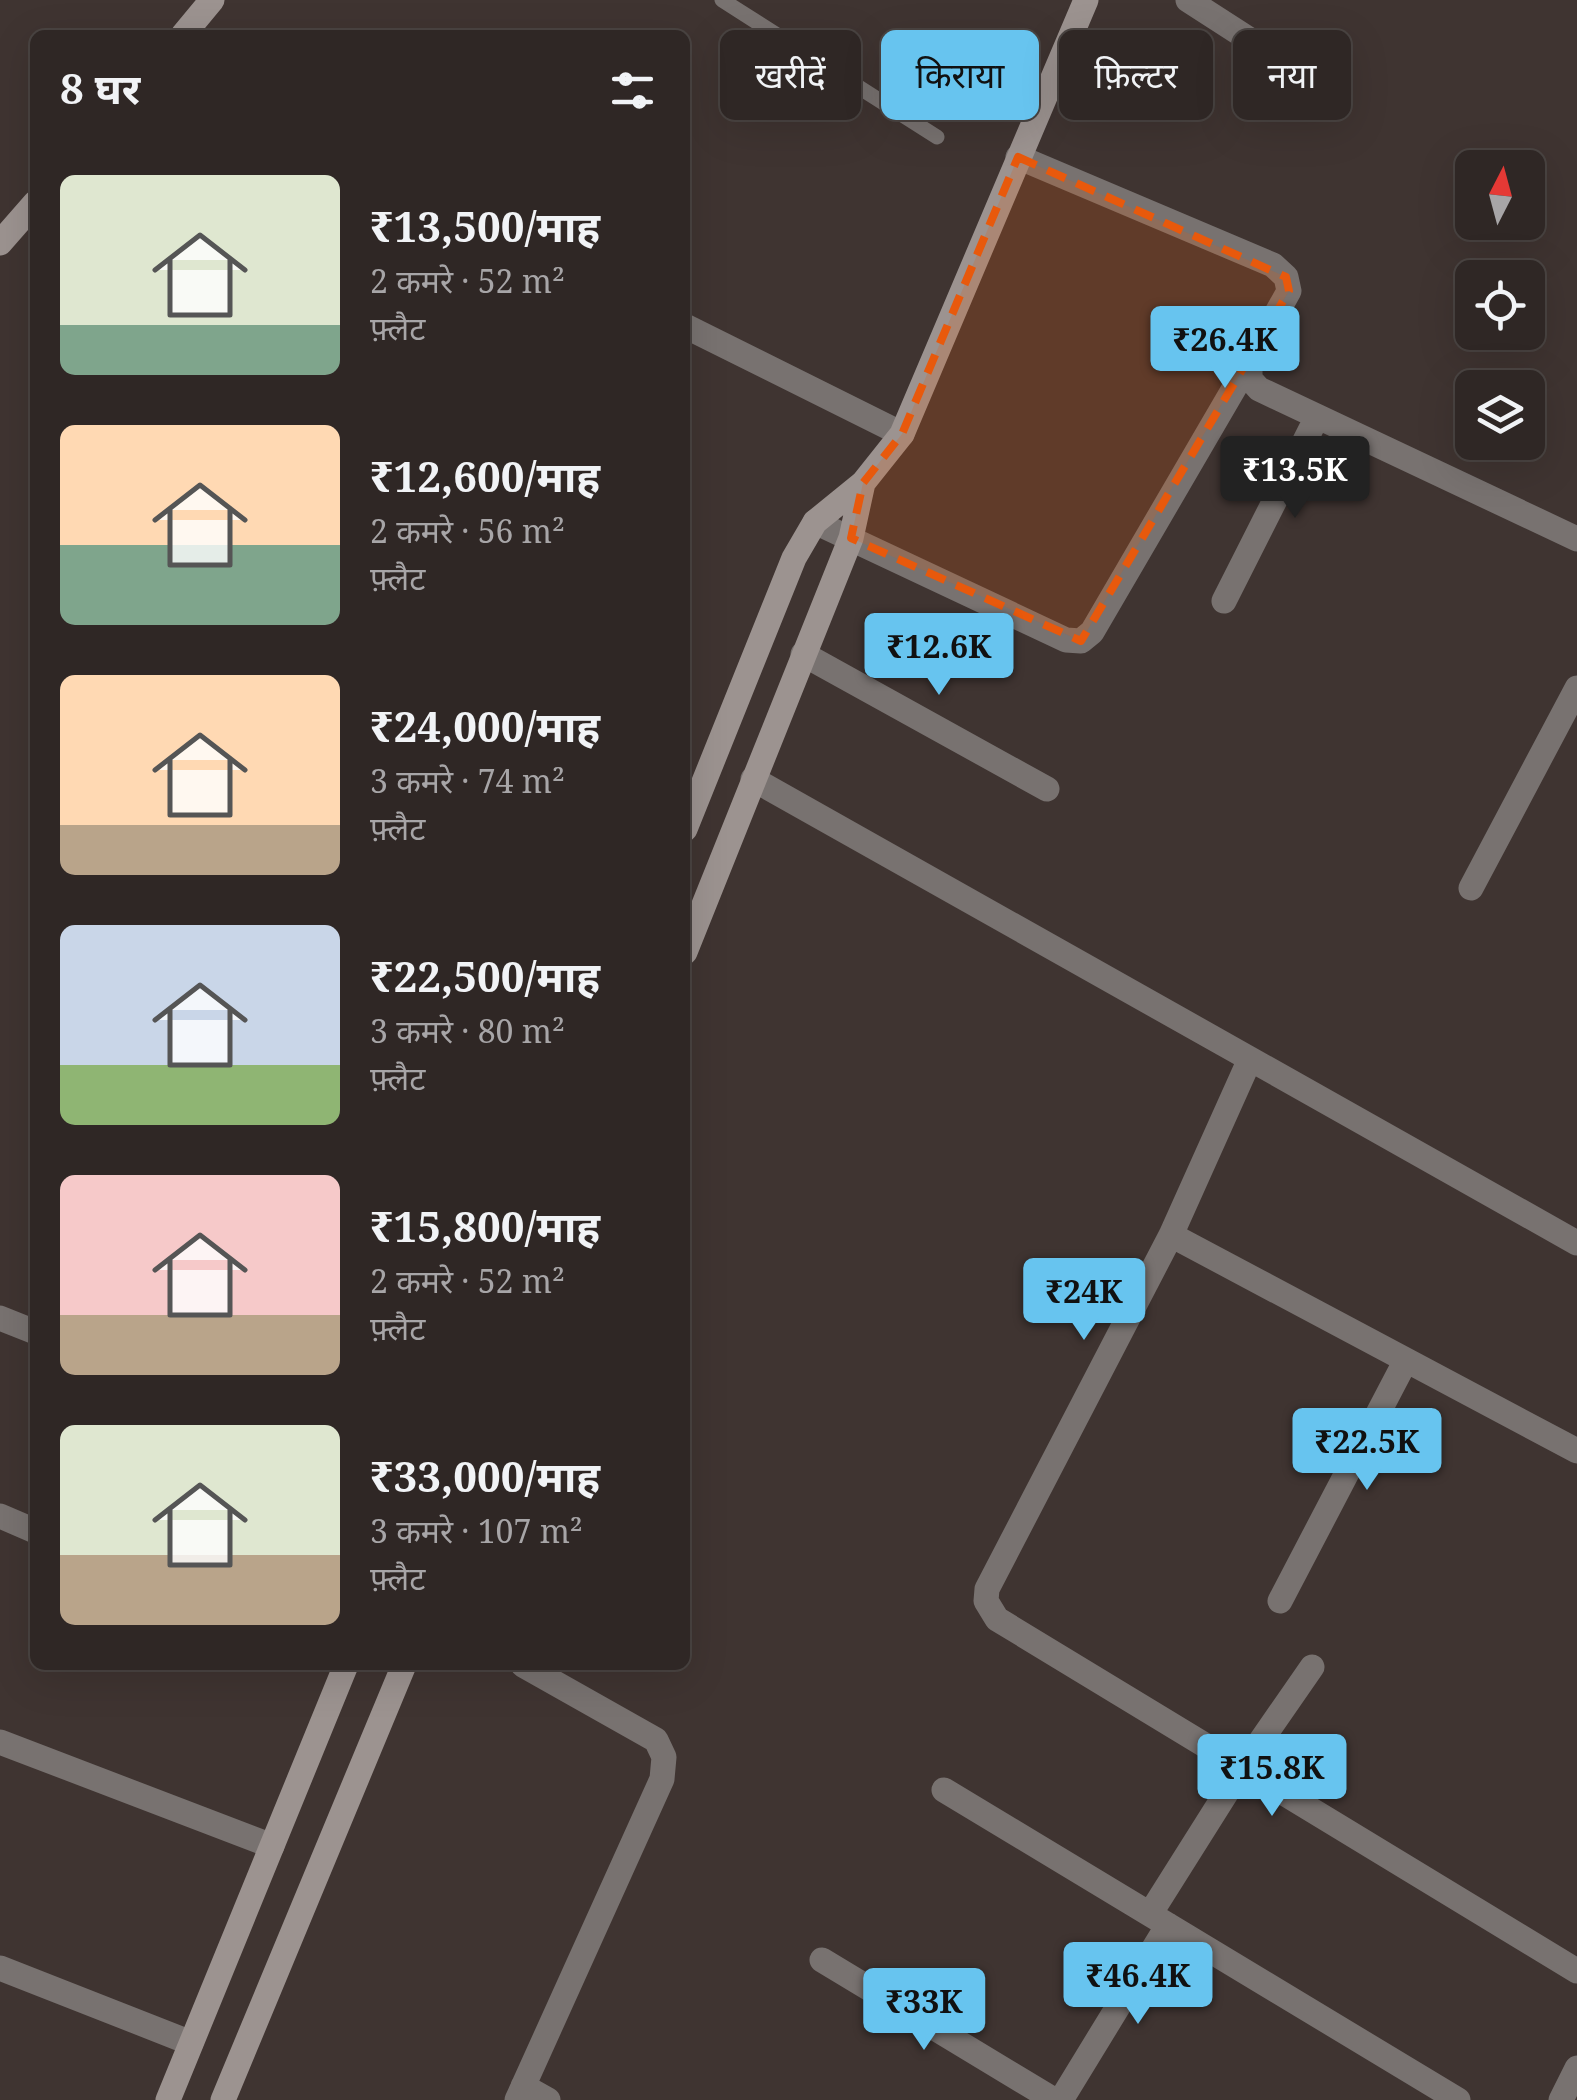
<!DOCTYPE html>
<html lang="hi">
<meta charset="utf-8">
<style>
:root{--surface:#2f2725;--page:#3b3332;--text:#f1f3f6;--muted:#a7a5a7;--line:#4a4442;--accent:#67c4ef}
body{margin:0;font-family:"Noto Serif","Noto Sans Devanagari",serif;background:var(--page);color:var(--text);height:100vh;display:flex;flex-direction:column;font-size:38px;white-space:nowrap}
*{box-sizing:border-box;margin:0}
p{font-size:32px;color:var(--muted)}
.icon{flex:none;width:55px;height:55px;fill:none;stroke:currentColor;stroke-width:2;stroke-linecap:round;stroke-linejoin:round}
.map{position:relative;flex:1;overflow:hidden}
.drawer{position:absolute;left:30px;top:30px;width:660px;height:1640px;display:flex;flex-direction:column;background:var(--surface);border-radius:15px;box-shadow:0 10px 40px #0002,0 0 0 2px var(--line)}
.drawer>*{flex:none}
.top-card{position:absolute;left:720px;top:30px;width:705px;height:90px;display:flex;gap:20px}
.needle{width:65px;rotate:6deg}
.tools{position:absolute;left:1455px;top:150px;display:grid;gap:20px}
.tools a{display:grid;place-items:center;width:90px;height:90px;border-radius:15px;background:var(--surface);box-shadow:0 10px 40px #0002,0 0 0 2px var(--line);font-size:50px}
.price{position:absolute;translate:-50% -85px;padding:0 22px;border-radius:10px;background:var(--accent);color:#111;font-size:32px;line-height:65px;filter:drop-shadow(0 2px 5px #0008)}
.price::after{content:'';position:absolute;left:50%;top:60px;width:30px;height:22px;margin-left:-15px;background:inherit;clip-path:polygon(0 0,100% 0,50% 100%)}
.price.active{background:#222;color:#fff}
ul{padding:0;list-style:none}
li{display:flex;align-items:center;gap:30px;height:250px;padding:0 30px}
li span{display:grid;place-items:center;flex:none;width:280px;height:200px;border-radius:15px;color:#555}
li>.icon{margin-inline-start:auto}
span .icon{width:120px;height:120px;fill:#fffc;stroke-width:1}
li b{font-size:42px}
h2{display:flex;justify-content:space-between;align-items:center;height:120px;padding:0 30px;font-size:42px}
.chip{padding:0 35px;border-radius:15px;background:var(--surface);box-shadow:0 10px 40px #0002,0 0 0 2px var(--line);font-size:35px;line-height:90px}
.chip.active{background:var(--accent);color:#111}
.map>svg:first-child{display:block}
</style>
<div class="map">
<svg width="1577" height="2100" viewBox="0 0 1577 2100">
<rect width="100%" height="100%" fill="#3f3431"/>
<g fill="none" stroke-linecap="round" stroke-linejoin="round">
<path stroke="#787270" stroke-width="15" d="M722,0L937,137"/>
<path stroke="#787270" stroke-width="25" d="M1188,0L1292,67
M1018,157L1273,265L1286,277L1289,291L1250,361V379L1259,389L1577,539
M685,326L902,434
M815,522L1066,640L1081,641L1092,632L1250,361
M1224,601L1317,417
M803,654L1047,789
M753,779L1577,1243
M1471,888L1577,688
M1250,1059L1171,1235L987,1589L986,1601L997,1619L1577,1971
M1171,1235L1577,1451
M0,1318L35,1332
M0,1516L35,1531
M1280,1601L1406,1360
M0,1742L272,1846
M944,1790L1458,2100
M1150,1914L1242,1768L1312,1667
M822,1960L1054,2100
M0,1968L191,2043
M523,2086L548,2100
M517,2100L662,1779L664,1757L656,1740L523,1665
M1061,2100L1168,1925
M1561,2100L1577,2068"/>
<path stroke="#9c9390" stroke-width="25" d="M183,35L212,0
M0,243L35,203
M685,829L794,558L815,522L863,483L902,434L1086,0
M685,952L851,538L863,483
M168,2100L346,1665
M223,2100L404,1665"/>
</g>
<path fill="#e8590c" fill-opacity="0.2" stroke="#e8590c" stroke-width="8" stroke-dasharray="20 12" stroke-linejoin="round" d="M1018,157L1286,277L1289,291L1081,641L851,538L863,483L902,434Z"/>
</svg>
<div class="tools">
<a><svg class="needle" viewBox="-14 -14 28 28"><path d="M0-13l5 13h-10z" fill="#e53935"/><path d="M0 13l5-13h-10z" fill="#a7a5a7"/></svg></a>
<a><svg class="icon" aria-label="locate" viewBox="0 0 24 24"><circle cx="12" cy="12" r="6"/><path d="M12 2v4M12 18v4M2 12h4M18 12h4"/></svg></a>
<a><svg class="icon" aria-label="layers" viewBox="0 0 24 24"><path d="M12 4l9 5-9 5-9-5zM3 14l9 5 9-5"/></svg></a>
</div>
<b class="price" style="left:1225px;top:391px">₹26.4K</b>
<b class="price active" style="left:1295px;top:521px">₹13.5K</b>
<b class="price" style="left:939px;top:698px">₹12.6K</b>
<b class="price" style="left:1084px;top:1343px">₹24K</b>
<b class="price" style="left:1367px;top:1493px">₹22.5K</b>
<b class="price" style="left:1272px;top:1819px">₹15.8K</b>
<b class="price" style="left:1138px;top:2027px">₹46.4K</b>
<b class="price" style="left:924px;top:2053px">₹33K</b>
<div class="top-card">
<a class="chip">खरीदें</a>
<a class="chip active">किराया</a>
<a class="chip">फ़िल्टर</a>
<a class="chip">नया</a>
</div>
<section class="drawer">
<h2>8 घर<svg class="icon" aria-label="filters" viewBox="0 0 24 24"><path d="M4 7h16M4 17h16"/><circle cx="9" cy="7" r="2"/><circle cx="15" cy="17" r="2"/></svg></h2>
<ul>
<li><span style="background:linear-gradient(#dfe7d0 75%,#7fa58c 0)"><svg class="icon" aria-label="home" viewBox="0 0 24 24"><path d="M3 11l9-7 9 7M6 9v11h12V9"/></svg></span><div><b>₹13,500/माह</b><p>2 कमरे · 52 m²</p><p>फ़्लैट</p></div></li>
<li><span style="background:linear-gradient(#ffd9b3 60%,#7fa58c 0)"><svg class="icon" aria-label="home" viewBox="0 0 24 24"><path d="M3 11l9-7 9 7M6 9v11h12V9"/></svg></span><div><b>₹12,600/माह</b><p>2 कमरे · 56 m²</p><p>फ़्लैट</p></div></li>
<li><span style="background:linear-gradient(#ffd9b3 75%,#b9a48a 0)"><svg class="icon" aria-label="home" viewBox="0 0 24 24"><path d="M3 11l9-7 9 7M6 9v11h12V9"/></svg></span><div><b>₹24,000/माह</b><p>3 कमरे · 74 m²</p><p>फ़्लैट</p></div></li>
<li><span style="background:linear-gradient(#c9d6e8 70%,#8fb573 0)"><svg class="icon" aria-label="home" viewBox="0 0 24 24"><path d="M3 11l9-7 9 7M6 9v11h12V9"/></svg></span><div><b>₹22,500/माह</b><p>3 कमरे · 80 m²</p><p>फ़्लैट</p></div></li>
<li><span style="background:linear-gradient(#f6c9c9 70%,#b9a48a 0)"><svg class="icon" aria-label="home" viewBox="0 0 24 24"><path d="M3 11l9-7 9 7M6 9v11h12V9"/></svg></span><div><b>₹15,800/माह</b><p>2 कमरे · 52 m²</p><p>फ़्लैट</p></div></li>
<li><span style="background:linear-gradient(#dfe7d0 65%,#b9a48a 0)"><svg class="icon" aria-label="home" viewBox="0 0 24 24"><path d="M3 11l9-7 9 7M6 9v11h12V9"/></svg></span><div><b>₹33,000/माह</b><p>3 कमरे · 107 m²</p><p>फ़्लैट</p></div></li>
</ul>
</section>
</div>
